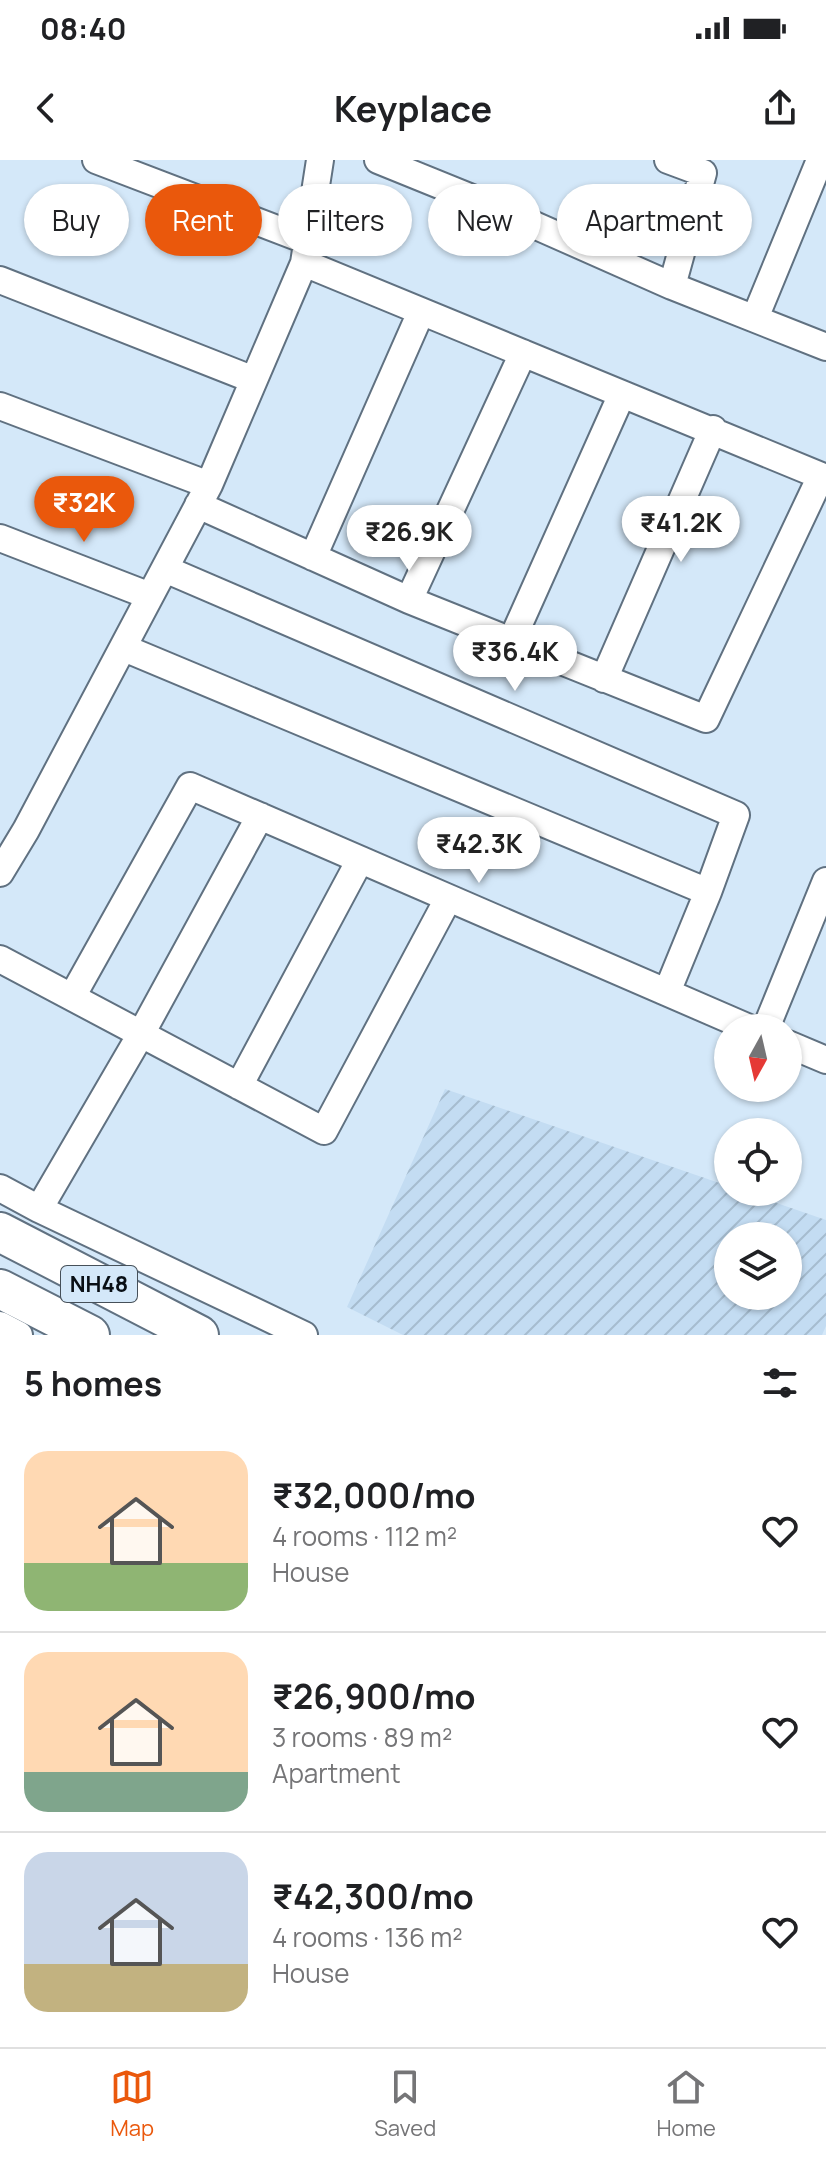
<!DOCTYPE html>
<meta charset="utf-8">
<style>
:root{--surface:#fff;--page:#f6f6f6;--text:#202124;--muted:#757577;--line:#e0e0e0;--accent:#ea580c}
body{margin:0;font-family:Manrope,sans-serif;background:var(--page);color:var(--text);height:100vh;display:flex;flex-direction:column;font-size:30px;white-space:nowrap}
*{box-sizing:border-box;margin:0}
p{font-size:26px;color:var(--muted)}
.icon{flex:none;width:44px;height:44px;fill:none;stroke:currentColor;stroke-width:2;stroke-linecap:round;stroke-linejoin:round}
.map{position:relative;height:1175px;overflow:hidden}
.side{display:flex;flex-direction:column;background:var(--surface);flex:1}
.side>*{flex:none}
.guide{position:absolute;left:24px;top:24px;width:778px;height:72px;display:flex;gap:16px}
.needle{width:52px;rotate:188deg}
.fabs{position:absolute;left:714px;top:854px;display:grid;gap:16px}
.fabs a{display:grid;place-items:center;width:88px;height:88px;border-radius:50%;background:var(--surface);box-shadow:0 2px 6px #0004;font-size:40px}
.price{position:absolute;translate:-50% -68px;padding:0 18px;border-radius:28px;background:#fff;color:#222;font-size:26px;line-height:52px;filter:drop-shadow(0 2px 4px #0008)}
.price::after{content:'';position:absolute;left:50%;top:48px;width:24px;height:18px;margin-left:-12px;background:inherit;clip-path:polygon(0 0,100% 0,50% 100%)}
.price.on{background:var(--accent);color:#fff}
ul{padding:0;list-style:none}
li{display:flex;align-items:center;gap:24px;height:200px;padding:0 24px}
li+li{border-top:2px solid var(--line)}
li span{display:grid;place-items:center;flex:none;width:224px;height:160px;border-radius:24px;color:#555}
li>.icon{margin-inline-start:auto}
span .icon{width:96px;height:96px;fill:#fffc;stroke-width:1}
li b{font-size:34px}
h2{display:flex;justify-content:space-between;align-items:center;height:96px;padding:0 24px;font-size:34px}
.chip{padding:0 28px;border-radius:36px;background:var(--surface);box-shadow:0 2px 6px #0004;font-size:28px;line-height:72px}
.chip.on{background:var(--accent);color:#fff}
.status{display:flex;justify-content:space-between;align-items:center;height:56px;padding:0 40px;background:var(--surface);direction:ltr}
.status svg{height:22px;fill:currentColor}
header{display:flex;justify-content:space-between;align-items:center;height:104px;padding:0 24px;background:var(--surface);font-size:36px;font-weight:700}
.dock{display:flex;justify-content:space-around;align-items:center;height:112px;border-top:2px solid var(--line);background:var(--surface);font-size:22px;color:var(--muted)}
.dock a{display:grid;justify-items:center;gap:4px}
.dock .on{color:var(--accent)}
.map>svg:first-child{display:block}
</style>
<div class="status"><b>08:40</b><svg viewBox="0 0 49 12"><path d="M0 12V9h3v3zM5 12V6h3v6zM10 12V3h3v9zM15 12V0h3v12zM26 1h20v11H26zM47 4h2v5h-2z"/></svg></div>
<header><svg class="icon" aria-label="back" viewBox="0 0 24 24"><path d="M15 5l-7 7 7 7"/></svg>Keyplace<svg class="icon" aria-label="share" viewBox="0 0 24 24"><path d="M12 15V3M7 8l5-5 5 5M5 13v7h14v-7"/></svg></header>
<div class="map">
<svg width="826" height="1175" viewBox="0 0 826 1175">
<defs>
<pattern id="industrial-furrows" width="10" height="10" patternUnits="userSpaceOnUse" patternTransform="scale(2)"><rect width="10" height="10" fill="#c3dcf2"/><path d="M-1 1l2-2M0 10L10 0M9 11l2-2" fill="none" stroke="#a6bccf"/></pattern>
</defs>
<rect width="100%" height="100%" fill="#d4e8f9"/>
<path fill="url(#industrial-furrows)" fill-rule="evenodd" d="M445,929L728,1026V1032H745L826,1060V1166L822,1175H403L347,1147ZM728,1076H788V1136H728Z"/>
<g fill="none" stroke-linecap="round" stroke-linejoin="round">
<g stroke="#607181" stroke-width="30">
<path id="minor" d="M96,0L308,81
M378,0L489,45L672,126L826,187
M668,0L703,13L672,126
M304,103L826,318
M0,120L254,220
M755,158L820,0
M0,246L209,325
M198,345L409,440L706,559L821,316
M0,378L150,436
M313,397L421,152
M165,409L736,655L708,732
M409,440L523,193
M511,482L622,234
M124,488L708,732L667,832
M604,519L713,269
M0,713L26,670L209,325L304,103L320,0
M0,799L324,971L448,739
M72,837L190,626L749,868
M766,868L826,721
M788,884L826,900
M239,926L360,700
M0,1028L39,1049L304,1175
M39,1049L141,874L260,656
M0,1165L19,1175"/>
</g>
<g stroke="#607181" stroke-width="42">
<path id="highway" d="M0,1072L199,1175
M0,1129L90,1175"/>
</g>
<use href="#minor" stroke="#fff" stroke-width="26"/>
<use href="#highway" stroke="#fff" stroke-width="38"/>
</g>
<g text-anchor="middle" stroke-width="8" stroke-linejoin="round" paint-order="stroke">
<rect fill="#d4e8f9" stroke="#465059" stroke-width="2" x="61" y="1106" width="76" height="36" rx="6"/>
<g font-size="22" font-weight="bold" fill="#090f15">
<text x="99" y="1132">NH48</text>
</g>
</g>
</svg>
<div class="fabs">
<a><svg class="needle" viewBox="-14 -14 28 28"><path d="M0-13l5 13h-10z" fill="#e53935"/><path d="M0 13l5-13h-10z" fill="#757577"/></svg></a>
<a><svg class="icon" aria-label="locate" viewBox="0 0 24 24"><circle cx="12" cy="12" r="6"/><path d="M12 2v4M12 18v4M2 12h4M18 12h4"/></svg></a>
<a><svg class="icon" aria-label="layers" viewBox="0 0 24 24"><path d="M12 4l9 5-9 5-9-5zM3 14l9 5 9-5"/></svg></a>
</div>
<b class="price on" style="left:84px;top:384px">₹32K</b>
<b class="price" style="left:681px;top:404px">₹41.2K</b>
<b class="price" style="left:409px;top:413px">₹26.9K</b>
<b class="price" style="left:515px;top:533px">₹36.4K</b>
<b class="price" style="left:479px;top:725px">₹42.3K</b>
<div class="guide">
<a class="chip">Buy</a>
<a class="chip on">Rent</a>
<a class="chip">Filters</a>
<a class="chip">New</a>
<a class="chip">Apartment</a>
</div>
</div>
<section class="side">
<h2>5 homes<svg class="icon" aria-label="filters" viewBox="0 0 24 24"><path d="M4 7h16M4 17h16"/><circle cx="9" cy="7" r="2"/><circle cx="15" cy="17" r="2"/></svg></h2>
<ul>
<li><span style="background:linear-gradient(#ffd9b3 70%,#8fb573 0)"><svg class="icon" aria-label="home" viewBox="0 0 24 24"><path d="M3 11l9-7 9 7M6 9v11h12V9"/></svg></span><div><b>₹32,000/mo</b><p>4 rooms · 112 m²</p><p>House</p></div><svg class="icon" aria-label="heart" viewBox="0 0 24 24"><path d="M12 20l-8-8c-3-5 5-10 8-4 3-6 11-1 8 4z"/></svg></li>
<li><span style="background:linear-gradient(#ffd9b3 75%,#7fa58c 0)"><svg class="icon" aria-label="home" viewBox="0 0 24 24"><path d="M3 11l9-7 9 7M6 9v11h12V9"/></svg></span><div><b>₹26,900/mo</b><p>3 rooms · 89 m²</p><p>Apartment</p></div><svg class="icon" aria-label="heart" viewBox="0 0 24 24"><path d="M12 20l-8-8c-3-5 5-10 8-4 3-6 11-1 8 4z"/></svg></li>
<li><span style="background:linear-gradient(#c9d6e8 70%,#c2b280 0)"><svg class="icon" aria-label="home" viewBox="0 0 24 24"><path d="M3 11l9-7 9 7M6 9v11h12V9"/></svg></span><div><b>₹42,300/mo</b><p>4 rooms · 136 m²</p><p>House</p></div><svg class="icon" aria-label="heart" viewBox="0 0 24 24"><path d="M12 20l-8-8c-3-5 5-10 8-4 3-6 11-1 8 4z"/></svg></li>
</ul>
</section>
<nav class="dock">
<a class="on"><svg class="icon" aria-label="map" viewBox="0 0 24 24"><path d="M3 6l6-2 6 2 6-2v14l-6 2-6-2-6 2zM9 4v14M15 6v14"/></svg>Map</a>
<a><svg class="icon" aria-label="saved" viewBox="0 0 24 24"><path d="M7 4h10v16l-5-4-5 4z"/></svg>Saved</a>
<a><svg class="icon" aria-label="home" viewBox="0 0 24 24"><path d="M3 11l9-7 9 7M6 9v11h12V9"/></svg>Home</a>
</nav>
